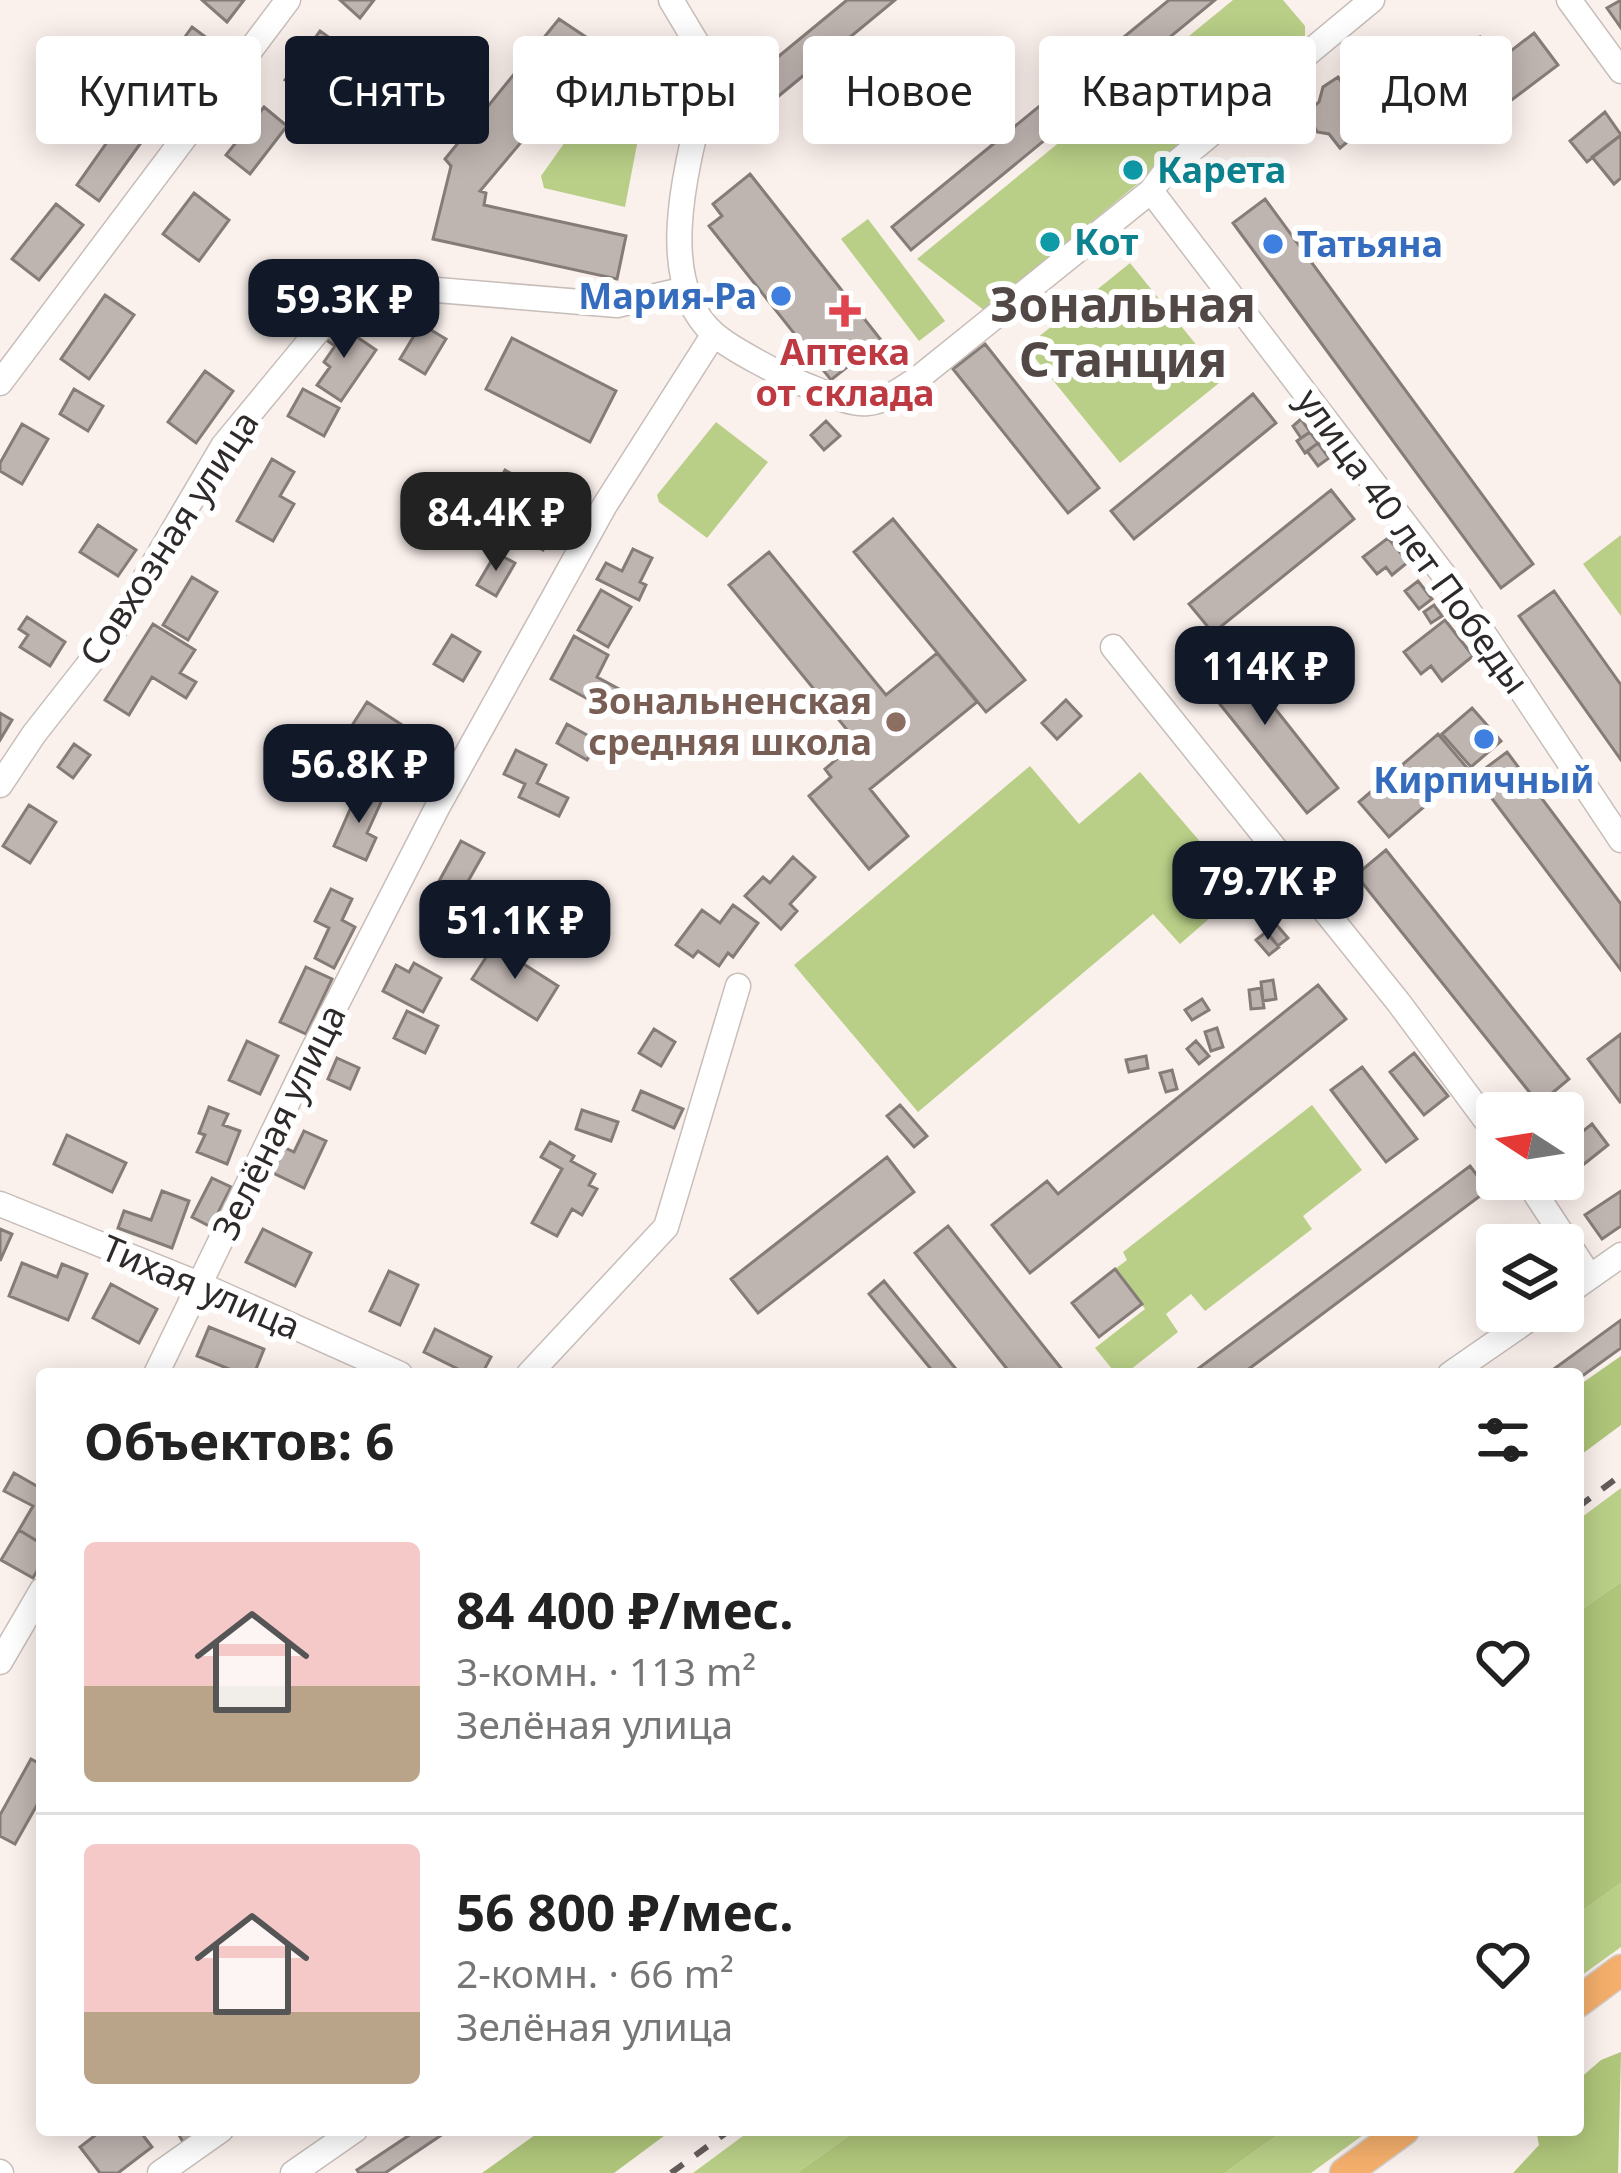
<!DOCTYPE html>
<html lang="ru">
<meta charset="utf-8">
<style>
:root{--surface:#fff;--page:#f6f6f6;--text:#222;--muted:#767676;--line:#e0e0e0;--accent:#111827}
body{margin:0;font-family:"Noto Sans",sans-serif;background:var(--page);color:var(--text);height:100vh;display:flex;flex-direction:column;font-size:45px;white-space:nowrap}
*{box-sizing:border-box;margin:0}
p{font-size:39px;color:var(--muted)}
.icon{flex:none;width:66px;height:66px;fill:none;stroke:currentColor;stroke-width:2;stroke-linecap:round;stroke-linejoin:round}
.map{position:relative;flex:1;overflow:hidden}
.panel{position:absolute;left:36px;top:1368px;width:1548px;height:768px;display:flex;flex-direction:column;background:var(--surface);border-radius:12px;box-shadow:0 6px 30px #0003}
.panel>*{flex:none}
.banner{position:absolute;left:36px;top:36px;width:1551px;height:108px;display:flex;gap:24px}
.needle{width:78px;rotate:282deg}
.tools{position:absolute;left:1476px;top:1092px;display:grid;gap:24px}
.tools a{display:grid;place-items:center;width:108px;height:108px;border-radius:12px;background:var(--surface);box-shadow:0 6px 30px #0003;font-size:60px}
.price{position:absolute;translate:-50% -102px;padding:0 27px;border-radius:24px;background:var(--accent);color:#fff;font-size:39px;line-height:78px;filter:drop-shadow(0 3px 6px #0008)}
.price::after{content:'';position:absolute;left:50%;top:72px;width:36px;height:27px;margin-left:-18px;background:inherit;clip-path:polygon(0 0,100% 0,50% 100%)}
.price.current{background:#222;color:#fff}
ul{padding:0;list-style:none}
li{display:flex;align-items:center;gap:36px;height:300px;padding:0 48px}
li+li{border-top:3px solid var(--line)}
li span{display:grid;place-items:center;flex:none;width:336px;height:240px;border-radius:12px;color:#555}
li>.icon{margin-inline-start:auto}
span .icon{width:144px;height:144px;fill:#fffc;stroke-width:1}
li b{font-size:51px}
h2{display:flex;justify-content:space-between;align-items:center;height:144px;padding:0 48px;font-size:51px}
.chip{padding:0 42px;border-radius:12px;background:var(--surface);box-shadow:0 6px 30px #0003;font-size:42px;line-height:108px}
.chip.current{background:var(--accent);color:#fff}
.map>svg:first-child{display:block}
</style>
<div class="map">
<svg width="1621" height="2173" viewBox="0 0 1621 2173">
<rect width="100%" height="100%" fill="#faf0ec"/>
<path fill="#b9cf87" d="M1233,0H1283L1305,26V44L985,311L917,259Z
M900,61L922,87L884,118L862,92Z
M579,122L639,134L625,207L544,188L541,176Z
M868,219L945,321L919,341L841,239Z
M1130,263L1224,379L1120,463L1026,347Z
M716,422L768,462L707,538L659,502L657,495Z
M1621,535V616L1583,564Z
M1030,766L1079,824L1140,772L1242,890L1180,944L1153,914L918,1112L794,965Z
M1312,1105L1362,1170L1303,1216L1312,1229L1205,1311L1191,1294L1166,1314L1178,1332L1125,1374H1116L1095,1348L1145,1309L1115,1269L1127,1260L1123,1252Z
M1621,1488V1582L1578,1612V1520Z
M1621,1883V1947L1578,1978V1914Z
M751,2130H857L797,2173H693Z
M1284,2130H1370L1311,2173H1225Z"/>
<path fill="#afc57a" d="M1621,1356V1425L1578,1457V1386Z
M1621,1582V1883L1578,1914V1612Z
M1621,2052L1618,2173H1513L1539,2145L1536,2130H1578V2080L1601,2060Z
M542,2130H672L614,2173H482Z
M857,2130H1284L1225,2173H797Z"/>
<path fill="#beb4b0" stroke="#857c78" stroke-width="3" d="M202,0H244L227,22Z
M340,0H374L360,18Z
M847,0H895L775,99L756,75Z
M1169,0H1215L911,250L892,227Z
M1621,0V28L1607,8Z
M559,19L589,39L679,58L669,104L571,83L480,191L486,193L484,205L626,236L617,279L433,239L451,166L445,159Z
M192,27L215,44L179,93L157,76Z
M320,31L344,48L309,97L285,80Z
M1534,33L1558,65L1477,126L1436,70L1480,37L1498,61Z
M1338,77L1349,92L1356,86L1373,90L1379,99L1375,119L1340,148L1329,134L1317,132L1312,121L1313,107L1319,102L1323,87Z
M264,107L287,126L250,174L226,155Z
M1605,112L1621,135L1587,162L1570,141Z
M117,128L140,144L99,201L77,185Z
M1621,135V178L1614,184L1592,157Z
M750,174L881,340L831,380L709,226L722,216L713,204Z
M194,193L229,220L199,261L163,234Z
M1265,199L1533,564L1501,588L1233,223Z
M56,204L83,225L39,280L12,259Z
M105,295L134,315L89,379L61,359Z
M335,322L376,350L341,401L317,385L330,367L324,362L335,346L325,339Z
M421,324L446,339L425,374L400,359Z
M512,338L616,391L590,442L486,389Z
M985,344L1099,488L1068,513L953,369Z
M205,371L233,391L196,443L168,422Z
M74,389L103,406L88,431L60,414Z
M303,389L339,408L324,436L288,416Z
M1253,394L1276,423L1134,539L1111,511Z
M1301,419L1310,432L1301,438L1293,426Z
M826,421L840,436L824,450L811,435Z
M22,424L48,439L22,484L0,471V463Z
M1310,432L1318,443L1305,453L1297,441Z
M1318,443L1329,458L1318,466L1307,451Z
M272,459L294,472L280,496L294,504L273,541L237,521Z
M505,470L568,507L543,550L492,520L502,502L491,495Z
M1331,490L1354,519L1213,633L1189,604Z
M893,519L1025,680L986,712L854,552Z
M98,525L136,550L118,576L80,552Z
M1388,538L1408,562L1392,575L1386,567L1377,574L1363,557Z
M633,549L652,558L640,582L646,585L639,600L597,579L606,563L622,571Z
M769,552L886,695L937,653L977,702L870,789L908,836L869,869L809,796L831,777L825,769L857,742L729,585Z
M496,553L515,563L496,596L477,585Z
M192,577L217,592L188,640L163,625Z
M1418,581L1432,599L1419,609L1405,591Z
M601,590L631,607L608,647L578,630Z
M1554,591L1621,685V760L1519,616Z
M1434,605L1442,616L1431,623L1424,612Z
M27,617L65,642L50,666L20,647L28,635L19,629Z
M1445,620L1473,656L1442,681L1431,666L1421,674L1404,652Z
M153,624L195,650L180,673L196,682L186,698L152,677L129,715L105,700Z
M452,635L480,652L463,681L434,664Z
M574,636L608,655L597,677L634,697L623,718L551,679Z
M1223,643L1338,788L1307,813L1191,668Z
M1066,700L1081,716L1057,739L1042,723Z
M367,702L428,742L413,767L351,727Z
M1472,708L1501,741L1471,767L1442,734Z
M0,713L12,720L0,740Z
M567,724L598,741L587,760L557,743Z
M1438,734L1468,769L1389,837L1359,802Z
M74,744L90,755L73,778L58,767Z
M516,750L546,765L537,783L568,798L559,816L519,797L525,784L504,774Z
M1507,752L1621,904V970L1475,776Z
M359,789L382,800L367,833L376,838L366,860L334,846Z
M29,805L56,822L30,863L3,846Z
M461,841L484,853L454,906L432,894Z
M1386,850L1569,1079L1539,1104L1356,875Z
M793,857L815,877L790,904L797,911L781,929L745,896L763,877L770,883Z
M331,889L352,899L342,920L355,927L334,968L315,958L329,928L315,921Z
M733,905L758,923L733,957L728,953L719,966L698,951L693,957L676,945L702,910L720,923Z
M1275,923L1288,938L1278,946L1266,931Z
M1266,932L1279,947L1269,955L1256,940Z
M494,945L558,986L537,1020L472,979Z
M414,963L441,978L423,1012L383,991L396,965L409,972Z
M306,967L332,979L306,1034L280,1022Z
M1273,980L1276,999L1263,1001L1261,982Z
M1318,985L1346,1019L1030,1273L992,1225L1047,1181L1058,1194Z
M1261,988L1264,1008L1251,1009L1249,990Z
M1202,999L1209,1010L1192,1020L1185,1010Z
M407,1011L438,1026L425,1053L394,1038Z
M1217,1028L1223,1047L1211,1051L1205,1032Z
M654,1029L675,1042L661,1066L639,1053Z
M1621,1034V1101L1620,1102L1588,1059Z
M247,1041L278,1056L260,1094L229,1080Z
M1196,1041L1209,1056L1199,1064L1187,1049Z
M1414,1053L1448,1096L1424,1115L1390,1072Z
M1146,1056L1148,1068L1129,1072L1126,1060Z
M337,1058L359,1068L350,1089L328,1079Z
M1362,1067L1417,1139L1386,1162L1331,1090Z
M1172,1070L1177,1089L1166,1092L1160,1073Z
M641,1091L683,1109L674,1128L633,1110Z
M900,1105L927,1136L914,1147L887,1116Z
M209,1107L228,1114L223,1125L240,1131L227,1164L197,1152L205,1135L199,1133Z
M582,1110L618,1122L611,1141L576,1129Z
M1592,1124L1608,1145L1579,1168L1563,1147Z
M304,1131L326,1141L304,1188L267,1170L279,1145L294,1152Z
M67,1135L126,1163L112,1192L54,1164Z
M550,1142L574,1156L571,1161L595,1174L589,1185L597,1189L582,1215L572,1209L557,1236L532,1223L562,1169L541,1157Z
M887,1157L914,1192L758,1313L731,1279Z
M1470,1166L1488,1190L1242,1374H1191Z
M212,1178L231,1187L211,1227L192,1217Z
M162,1191L189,1201L172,1248L118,1228L124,1211L151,1220Z
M1621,1191V1226L1602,1239L1585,1215Z
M948,1226L1064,1372L1061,1374H1011L915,1253Z
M0,1229L12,1234L0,1261Z
M263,1229L311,1253L295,1286L246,1262Z
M22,1263L57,1277L62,1264L87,1274L68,1320L9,1296Z
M1115,1269L1142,1304L1099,1337L1072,1303Z
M389,1271L418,1285L400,1325L370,1311Z
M884,1281L960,1374H935L869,1294Z
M111,1284L157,1309L139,1343L93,1318Z
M1621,1320V1348L1578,1379V1374H1547Z
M209,1327L264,1349L254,1374H241L197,1356Z
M435,1329L491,1357L482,1374H468L424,1352Z
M14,1473L42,1489V1544L19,1530L33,1506L4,1491Z
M19,1530L42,1544V1562L33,1578L1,1560Z
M31,1759L42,1765V1796L15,1844L0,1836V1815Z
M102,2130H139L152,2147L118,2173H100L80,2147Z
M176,2130H200L183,2142Z
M417,2130H449L385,2173H359L357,2170Z"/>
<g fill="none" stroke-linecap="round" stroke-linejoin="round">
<g stroke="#c7bdb9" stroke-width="27">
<path id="minor" d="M671,0L711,67C695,140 647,275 714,334C731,349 781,375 803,384C863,408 867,414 921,376L1151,191L1165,172L1372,0
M1569,0L1621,71
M1151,191L1450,583L1621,840
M0,383L288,0
M1113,647L1399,1003L1497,1135
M0,785L34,734L111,636L223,446L346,297L401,287L617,305L686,289
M1526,1179L1590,1277
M0,1204L199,1284L400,1374
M1563,1296L1621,1255
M156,1374L312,1052L437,808L605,505L714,334
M529,1374L666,1227L738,986
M1450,1374L1541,1311
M0,1662L42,1590
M0,2172L1,2173
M160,2173L221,2130
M293,2173L355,2130"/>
</g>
<g stroke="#d1d0d0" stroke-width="33">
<path id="major" d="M1578,2002L1621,1970
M1345,2173L1404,2130"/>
</g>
<use href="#minor" stroke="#fff" stroke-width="24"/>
<use href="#major" stroke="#f4af6c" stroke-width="30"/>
<path stroke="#625c5a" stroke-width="6" stroke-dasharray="15 15" stroke-linecap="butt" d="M1578,1507L1621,1475
M671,2173L730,2130"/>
</g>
<g fill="#0f9aa8" stroke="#fff" stroke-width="4.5">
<circle cx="1133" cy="170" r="12"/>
<circle cx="1050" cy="242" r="12"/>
</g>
<g fill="#3f7fe0" stroke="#fff" stroke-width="4.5">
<circle cx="1273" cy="244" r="12"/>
<circle cx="781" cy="296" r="12"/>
<circle cx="1484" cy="739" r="12"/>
</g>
<path fill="#e0444e" stroke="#fff" stroke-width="4.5" d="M839 293h12v12h12v12h-12v12h-12v-12h-12v-12h12z"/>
<circle fill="#8d6e63" stroke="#fff" stroke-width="4.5" cx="896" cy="722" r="12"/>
<g text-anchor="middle" stroke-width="12" stroke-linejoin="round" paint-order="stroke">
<g font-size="36" font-weight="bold" fill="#0d838f" stroke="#fff" text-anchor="start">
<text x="1157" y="183">Карета</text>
<text x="1074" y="255">Кот</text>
</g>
<g font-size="36" font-weight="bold" fill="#366cbe" stroke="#fff" text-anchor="start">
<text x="1297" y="257">Татьяна</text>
<text x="757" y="309" text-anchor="end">Мария-Ра</text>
<text x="1484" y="793" text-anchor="middle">Кирпичный</text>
</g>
<g font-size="36" font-weight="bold" fill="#be3a42" stroke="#fff">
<text x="845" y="365">Аптека<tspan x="845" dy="41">от склада</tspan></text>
</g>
<g font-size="36" fill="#2e2a29" stroke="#fff">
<text transform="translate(169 538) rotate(-57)" y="13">Совхозная улица</text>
<text transform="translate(1413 541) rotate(54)" y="13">улица 40 лет Победы</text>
<text transform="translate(279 1122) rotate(-64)" y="13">Зелёная улица</text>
<text transform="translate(201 1287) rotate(23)" y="13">Тихая улица</text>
</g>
<g font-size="36" font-weight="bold" fill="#785e54" stroke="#fff" text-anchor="end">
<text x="872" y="714">Зональненская<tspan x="872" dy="41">средняя школа</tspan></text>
</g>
<g font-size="48" font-weight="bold" fill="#524946" stroke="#fff">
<text x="1123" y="322">Зональная<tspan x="1123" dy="55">Станция</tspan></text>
</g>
</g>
</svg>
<div class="tools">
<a><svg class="needle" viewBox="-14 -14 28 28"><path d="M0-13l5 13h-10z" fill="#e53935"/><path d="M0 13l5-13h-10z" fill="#767676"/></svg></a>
<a><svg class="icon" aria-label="layers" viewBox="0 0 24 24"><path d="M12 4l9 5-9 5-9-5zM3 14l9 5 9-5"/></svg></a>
</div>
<b class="price" style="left:344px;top:361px">59.3K ₽</b>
<b class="price current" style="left:496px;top:574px">84.4K ₽</b>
<b class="price" style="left:1265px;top:728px">114K ₽</b>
<b class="price" style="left:359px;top:826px">56.8K ₽</b>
<b class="price" style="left:1268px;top:943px">79.7K ₽</b>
<b class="price" style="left:515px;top:982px">51.1K ₽</b>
<div class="banner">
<a class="chip">Купить</a>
<a class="chip current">Снять</a>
<a class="chip">Фильтры</a>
<a class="chip">Новое</a>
<a class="chip">Квартира</a>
<a class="chip">Дом</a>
</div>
<section class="panel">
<h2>Объектов: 6<svg class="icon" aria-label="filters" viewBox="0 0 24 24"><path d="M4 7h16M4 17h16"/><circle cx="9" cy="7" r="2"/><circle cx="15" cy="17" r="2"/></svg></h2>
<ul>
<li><span style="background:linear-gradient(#f6c9c9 60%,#b9a48a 0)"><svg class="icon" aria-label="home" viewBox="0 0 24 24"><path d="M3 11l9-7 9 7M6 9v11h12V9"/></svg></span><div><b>84 400 ₽/мес.</b><p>3-комн. · 113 m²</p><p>Зелёная улица</p></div><svg class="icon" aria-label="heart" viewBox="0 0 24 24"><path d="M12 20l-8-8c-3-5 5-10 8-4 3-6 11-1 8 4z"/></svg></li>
<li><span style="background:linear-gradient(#f6c9c9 70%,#b9a48a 0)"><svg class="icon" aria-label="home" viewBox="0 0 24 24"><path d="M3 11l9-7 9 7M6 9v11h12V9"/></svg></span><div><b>56 800 ₽/мес.</b><p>2-комн. · 66 m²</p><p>Зелёная улица</p></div><svg class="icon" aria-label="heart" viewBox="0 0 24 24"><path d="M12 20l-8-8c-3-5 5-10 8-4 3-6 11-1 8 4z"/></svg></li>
</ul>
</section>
</div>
